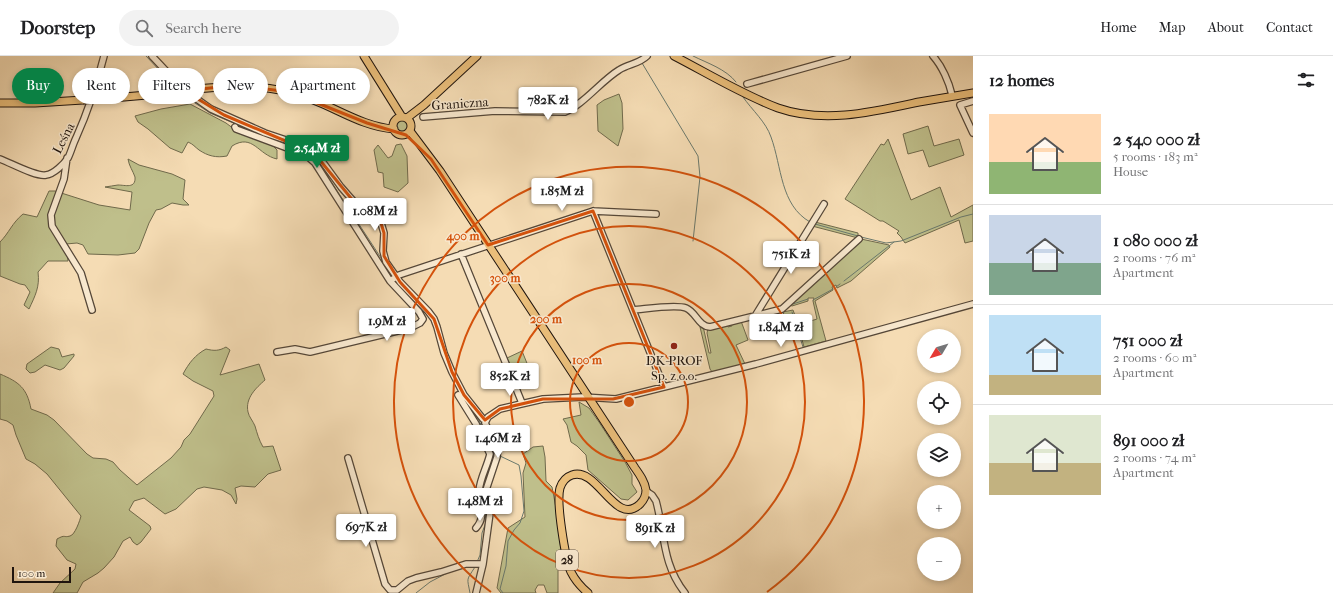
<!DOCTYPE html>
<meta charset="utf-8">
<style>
:root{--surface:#fff;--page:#f2f2f2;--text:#202124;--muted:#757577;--line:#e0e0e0;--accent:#0b8043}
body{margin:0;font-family:"IM FELL French Canon",serif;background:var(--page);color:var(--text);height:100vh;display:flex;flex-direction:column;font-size:15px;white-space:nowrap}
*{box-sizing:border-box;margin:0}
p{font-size:13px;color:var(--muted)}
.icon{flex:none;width:22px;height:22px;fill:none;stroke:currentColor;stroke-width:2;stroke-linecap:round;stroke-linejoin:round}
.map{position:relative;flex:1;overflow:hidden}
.drawer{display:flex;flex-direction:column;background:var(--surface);width:360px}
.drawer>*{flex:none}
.banner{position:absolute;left:12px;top:12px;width:380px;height:36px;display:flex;gap:8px}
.needle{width:26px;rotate:232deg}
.tools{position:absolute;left:917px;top:273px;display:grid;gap:8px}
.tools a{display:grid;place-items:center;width:44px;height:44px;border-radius:50%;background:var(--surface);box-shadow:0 2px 6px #0003;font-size:20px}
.scale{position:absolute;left:12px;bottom:10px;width:59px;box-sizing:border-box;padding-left:4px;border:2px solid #20150e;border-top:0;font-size:11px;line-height:14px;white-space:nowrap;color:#20150e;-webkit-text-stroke:3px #f8e8ce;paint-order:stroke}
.price{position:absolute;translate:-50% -34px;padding:0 9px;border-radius:4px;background:#fff;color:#222;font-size:13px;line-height:26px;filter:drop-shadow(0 1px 2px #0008)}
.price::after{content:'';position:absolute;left:50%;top:24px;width:12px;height:9px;margin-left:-6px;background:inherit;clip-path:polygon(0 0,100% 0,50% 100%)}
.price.selected{background:var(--accent);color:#fff}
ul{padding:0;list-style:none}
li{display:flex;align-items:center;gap:12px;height:100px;padding:0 16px}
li+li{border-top:1px solid var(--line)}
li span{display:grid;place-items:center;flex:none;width:112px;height:80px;border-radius:0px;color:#555}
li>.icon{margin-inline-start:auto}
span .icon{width:48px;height:48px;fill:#fffc;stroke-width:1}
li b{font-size:17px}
h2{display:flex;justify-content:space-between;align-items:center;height:48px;padding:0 16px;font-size:17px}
.chip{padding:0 14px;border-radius:18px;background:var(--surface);box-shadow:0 2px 6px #0003;font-size:14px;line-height:36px}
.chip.selected{background:var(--accent);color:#fff}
header{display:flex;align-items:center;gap:24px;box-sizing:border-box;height:56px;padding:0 20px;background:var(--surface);border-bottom:1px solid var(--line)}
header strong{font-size:19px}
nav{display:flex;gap:22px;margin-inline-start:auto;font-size:14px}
.search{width:280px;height:36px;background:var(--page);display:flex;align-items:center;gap:10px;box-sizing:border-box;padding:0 14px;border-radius:22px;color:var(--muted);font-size:15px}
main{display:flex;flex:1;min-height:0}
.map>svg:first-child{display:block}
</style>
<header>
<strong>Doorstep</strong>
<div class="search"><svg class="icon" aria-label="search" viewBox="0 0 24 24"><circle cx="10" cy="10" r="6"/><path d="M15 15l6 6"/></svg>Search here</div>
<nav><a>Home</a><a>Map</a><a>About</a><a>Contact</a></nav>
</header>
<main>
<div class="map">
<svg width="973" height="537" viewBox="0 0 973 537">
<rect width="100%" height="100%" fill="#f5dcb4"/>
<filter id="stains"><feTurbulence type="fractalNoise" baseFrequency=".005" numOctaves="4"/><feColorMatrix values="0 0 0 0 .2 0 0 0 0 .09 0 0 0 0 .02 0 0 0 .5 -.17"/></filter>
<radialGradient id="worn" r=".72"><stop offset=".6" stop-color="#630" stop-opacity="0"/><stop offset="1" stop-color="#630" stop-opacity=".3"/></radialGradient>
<path fill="#bfbf8b" stroke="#706a4c" d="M619,38L622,47L623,73L618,90L598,75L597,49L604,44Z
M190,48L226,67L238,76L273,90L277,94V103C258,99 253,77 232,90L227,100C216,102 208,100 199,94C195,91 193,88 188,86L182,97L170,92L148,73L138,66L135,60L161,53Z
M396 70a6 6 0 1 1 12 0a6 6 0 1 1-12 0Z
M928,70L934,90L959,83L964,99L929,111L923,94L908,98L903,78Z
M888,83L911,144L940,131L951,161L973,149V185L965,187L959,164L905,187L901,181L897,177L899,175L883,165H880L845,143L881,88L884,89Z
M401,88L407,100L408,127L398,136L384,131L383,117L378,116L374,94L378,89L388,102L392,100L396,89Z
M128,103L139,109L172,118L185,124L183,143L189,149H183L172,147L161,153L156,154L149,167L139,193L135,197L118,199L88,198L83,189L77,187L66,188L68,205H48L38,216C40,231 35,240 29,253L24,249L30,236L25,229L20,228L0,220V186C9,177 12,167 23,158L37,161L49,135H55L99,149L130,154L132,136L105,131C109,130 114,130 118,129C125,129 136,133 135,121C133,115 129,110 128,103Z
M815,166L858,177V182L812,170Z
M861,183L889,189L890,191L851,225L837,232L836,229L832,231L833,234L815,245L826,285L804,291L798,269L817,263L813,245L814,242H808V245L792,250L790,249Z
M793,254L797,265L787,267L783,256Z
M741,265L748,284L736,289L745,308L715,317L712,316L710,313L700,271L703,270L709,297H711L707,277L708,272L727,268L728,271L732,270L731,267Z
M51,291L59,293L62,301L74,298V300L64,312L60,314L45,309L35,316L30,317L26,313L27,308Z
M226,291L230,294L220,319L259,308L265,324C256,332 245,342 248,356C249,361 253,365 255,370C257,377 259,384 263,391L273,390L281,414L268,418L255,431L241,430L235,432L237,443L236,448L231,439L222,434L204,431L197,433L176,453L165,458L144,442L134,445L129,454L150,470L151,473L141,486L137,489L133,486L130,481L123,485L114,501L104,512L98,517L83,526L77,537H53L60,527L75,513L76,508L67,504L56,490L57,483C66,478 63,482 70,480C75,479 80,464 81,460L47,418L35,408L26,403L16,379L13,369L7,365L0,363V318C19,326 27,332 31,353L47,359L54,364L87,398L93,402L106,403L113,406L120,414L137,429L171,402L181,391L184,384L190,378L214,340L213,335L193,325L183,318C189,307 195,299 206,293C214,295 219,295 226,291Z
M522,295L535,327L520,333L507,302Z
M579,346L589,352L599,366L625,406L632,419V428L637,436L628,444L621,443L588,414L586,399L577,390L571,386L567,369L563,363L581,359Z
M543,390L545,401L546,425L552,431L558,462L561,495L558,503V537H547L544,529H538L535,534L536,537H501L497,532L508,472L525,461L523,417L526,407L523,398L533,391Z"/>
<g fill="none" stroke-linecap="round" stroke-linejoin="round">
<path stroke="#6a796d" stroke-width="1" d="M146,0L177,33
M693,0C707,7 726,13 736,26
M642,7L698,100L700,121L693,185
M183,39L210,57L262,79
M743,41C752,54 766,66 771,81C782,111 780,149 810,166
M265,80L300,92
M317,104L383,205
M815,168L858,180
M861,181L886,187L901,185L961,161L973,158
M395,225L422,253
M844,225L894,186
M836,231L840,228
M813,244L833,233
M793,248L808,243
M792,256L803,291
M477,361L495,395
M500,400L519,409L521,420L524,455L520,467L514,474L508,485L506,510L500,533L503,537
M477,506L480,499L482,477L486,466V454L483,431L493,400V392
M416,537L430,526L449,516
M470,537C467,521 466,525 475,511"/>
<g stroke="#554738" stroke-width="8">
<path id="minor" d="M152,0L184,34L211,53L265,77L301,89L314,97L322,105L341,131L355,147L381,167L384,177L383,195L386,206L400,226L428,255L434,263L437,271L444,297L452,316L464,339L483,363L485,364
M933,0C942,10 949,26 952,39
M747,28L847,0
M973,45L960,49L973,77
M423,61L495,55L565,56C583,49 601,25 619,14C628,8 639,8 647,0
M235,71L236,73L306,99L315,107L390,225L419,256L423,263L420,267L410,272L310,296L295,293L277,296
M67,102L64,123L51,159L52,170L81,217L92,254
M0,103C11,107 36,121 46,119C54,118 64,108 68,102C71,96 73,88 76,82C88,55 97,28 104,0
M593,155L664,331
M461,198L522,347
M393,223L399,219L593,155L656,158
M633,254C646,253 675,248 686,252C696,256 698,270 710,271L782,253L859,183
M755,260L824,148
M458,339L476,368L490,398C487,411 480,422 479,435C478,449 487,460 476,472
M348,402L385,528L390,534H397L408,525L416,522L441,516L466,508H483
M646,435L652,439L656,445C665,478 662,508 685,537
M476,537L483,508L490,457L486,434L497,401L498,392L485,367L488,361L500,353L521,348L543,343L583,341L616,343L756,308L973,248"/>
</g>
<g stroke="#20150e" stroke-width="9">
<path id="major" d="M364,0L402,61
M674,0C707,17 743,39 778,52C824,68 873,56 919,46C937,43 955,40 973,37
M196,33C236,29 273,28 311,43C338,53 364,71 394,73
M101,43L170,37
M0,47H35L83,44
M393 70a9 9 0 1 1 18 0a9 9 0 1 1-18 0Z
M407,62L424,49L477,0
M410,75L440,115L635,412C640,419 645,426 646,434C646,439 644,444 640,448C615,472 598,410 572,419C566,421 562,426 560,432C556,446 565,502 571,516C575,524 581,531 588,537"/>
</g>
<use href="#minor" stroke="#f8e8ce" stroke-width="5.5"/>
<use href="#major" stroke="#eabe7a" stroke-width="7"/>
<g stroke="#20150e" stroke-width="9" stroke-linecap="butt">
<path id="major-bridge" d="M170,37L196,33
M83,44L101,43"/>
</g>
<use href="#major-bridge" stroke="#eabe7a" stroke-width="7"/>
</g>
<path fill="none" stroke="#d4520c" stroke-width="3" stroke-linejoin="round" d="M235,29L290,36L367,67L406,79L431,103L488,189L593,155L664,331L613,343H543L500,353L485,364L464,339L452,316L434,263L400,226L384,200V177L381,167L355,147L314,97L224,59L185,35Z"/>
<g fill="none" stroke="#d4520c" stroke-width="2">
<circle cx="629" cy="346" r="59"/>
<circle cx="629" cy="346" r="118"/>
<circle cx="629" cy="346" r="176"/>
<path d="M491 536A235 235 0 1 1 767 536"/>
</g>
<circle fill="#8f2418" stroke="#f8e8ce" stroke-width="1.5" cx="674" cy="290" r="4"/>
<g text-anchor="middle" stroke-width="3" stroke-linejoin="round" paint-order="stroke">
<rect fill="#f8e8ce" stroke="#615448" stroke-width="1" x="556" y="494" width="22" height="20" rx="3"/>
<g font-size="12" font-weight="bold" fill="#20150e">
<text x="567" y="508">28</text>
</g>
<g font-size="13" fill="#20150e" stroke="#f8e8ce">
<text transform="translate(460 47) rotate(-4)" y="5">Graniczna</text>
<text transform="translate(63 82) rotate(-63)" y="5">Leśna</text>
</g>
<g font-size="13" fill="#20150e" stroke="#f8e8ce">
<text x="674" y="309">DK-PROF<tspan x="674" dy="15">Sp. z o.o.</tspan></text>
</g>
</g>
<circle cx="629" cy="346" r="6" fill="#d4520c" stroke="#f8e8ce" stroke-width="2"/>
<g font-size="12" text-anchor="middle" font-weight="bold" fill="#d4520c" stroke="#f8e8ce" stroke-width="3" stroke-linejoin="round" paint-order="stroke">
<text x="463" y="184">400 m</text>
<text x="505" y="226">300 m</text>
<text x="546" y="267">200 m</text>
<text x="587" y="308">100 m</text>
</g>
<rect width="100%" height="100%" filter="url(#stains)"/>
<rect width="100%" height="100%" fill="url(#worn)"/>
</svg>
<div class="tools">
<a><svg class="needle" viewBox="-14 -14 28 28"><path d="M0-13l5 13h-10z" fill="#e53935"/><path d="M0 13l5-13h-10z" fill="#757577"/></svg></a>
<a><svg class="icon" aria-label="locate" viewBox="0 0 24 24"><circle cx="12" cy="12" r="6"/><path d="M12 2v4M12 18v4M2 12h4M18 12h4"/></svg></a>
<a><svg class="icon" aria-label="layers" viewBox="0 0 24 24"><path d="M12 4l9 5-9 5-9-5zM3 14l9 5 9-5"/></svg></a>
<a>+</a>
<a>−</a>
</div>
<div class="scale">100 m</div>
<b class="price" style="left:548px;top:65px">782K zł</b>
<b class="price selected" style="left:317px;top:113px">2.54M zł</b>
<b class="price" style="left:562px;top:156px">1.85M zł</b>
<b class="price" style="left:375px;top:176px">1.08M zł</b>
<b class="price" style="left:791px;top:219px">751K zł</b>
<b class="price" style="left:387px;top:286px">1.9M zł</b>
<b class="price" style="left:781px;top:292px">1.84M zł</b>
<b class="price" style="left:510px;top:341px">852K zł</b>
<b class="price" style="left:498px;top:403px">1.46M zł</b>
<b class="price" style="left:480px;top:466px">1.48M zł</b>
<b class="price" style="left:366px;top:492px">697K zł</b>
<b class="price" style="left:655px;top:493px">891K zł</b>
<div class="banner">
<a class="chip selected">Buy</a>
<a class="chip">Rent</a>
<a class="chip">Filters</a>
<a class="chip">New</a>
<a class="chip">Apartment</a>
</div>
</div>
<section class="drawer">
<h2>12 homes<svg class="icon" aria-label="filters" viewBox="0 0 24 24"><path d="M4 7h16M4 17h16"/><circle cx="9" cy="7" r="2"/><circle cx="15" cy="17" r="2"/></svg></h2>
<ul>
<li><span style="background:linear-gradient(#ffd9b3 60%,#8fb573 0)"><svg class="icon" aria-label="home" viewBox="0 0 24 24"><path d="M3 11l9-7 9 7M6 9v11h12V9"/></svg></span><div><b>2 540 000 zł</b><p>5 rooms · 183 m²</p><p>House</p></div></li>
<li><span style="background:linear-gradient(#c9d6e8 60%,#7fa58c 0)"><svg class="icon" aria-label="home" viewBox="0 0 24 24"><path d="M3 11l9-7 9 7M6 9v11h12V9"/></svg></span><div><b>1 080 000 zł</b><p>2 rooms · 76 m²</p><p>Apartment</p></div></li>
<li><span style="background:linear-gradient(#bfe0f5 75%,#c2b280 0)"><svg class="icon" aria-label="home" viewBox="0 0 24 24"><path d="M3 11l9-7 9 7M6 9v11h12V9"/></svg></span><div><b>751 000 zł</b><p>2 rooms · 60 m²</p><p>Apartment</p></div></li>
<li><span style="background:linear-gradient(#dfe7d0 60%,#c2b280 0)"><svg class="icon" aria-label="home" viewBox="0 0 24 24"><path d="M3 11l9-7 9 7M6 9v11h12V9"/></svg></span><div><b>891 000 zł</b><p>2 rooms · 74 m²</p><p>Apartment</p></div></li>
</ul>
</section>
</main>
